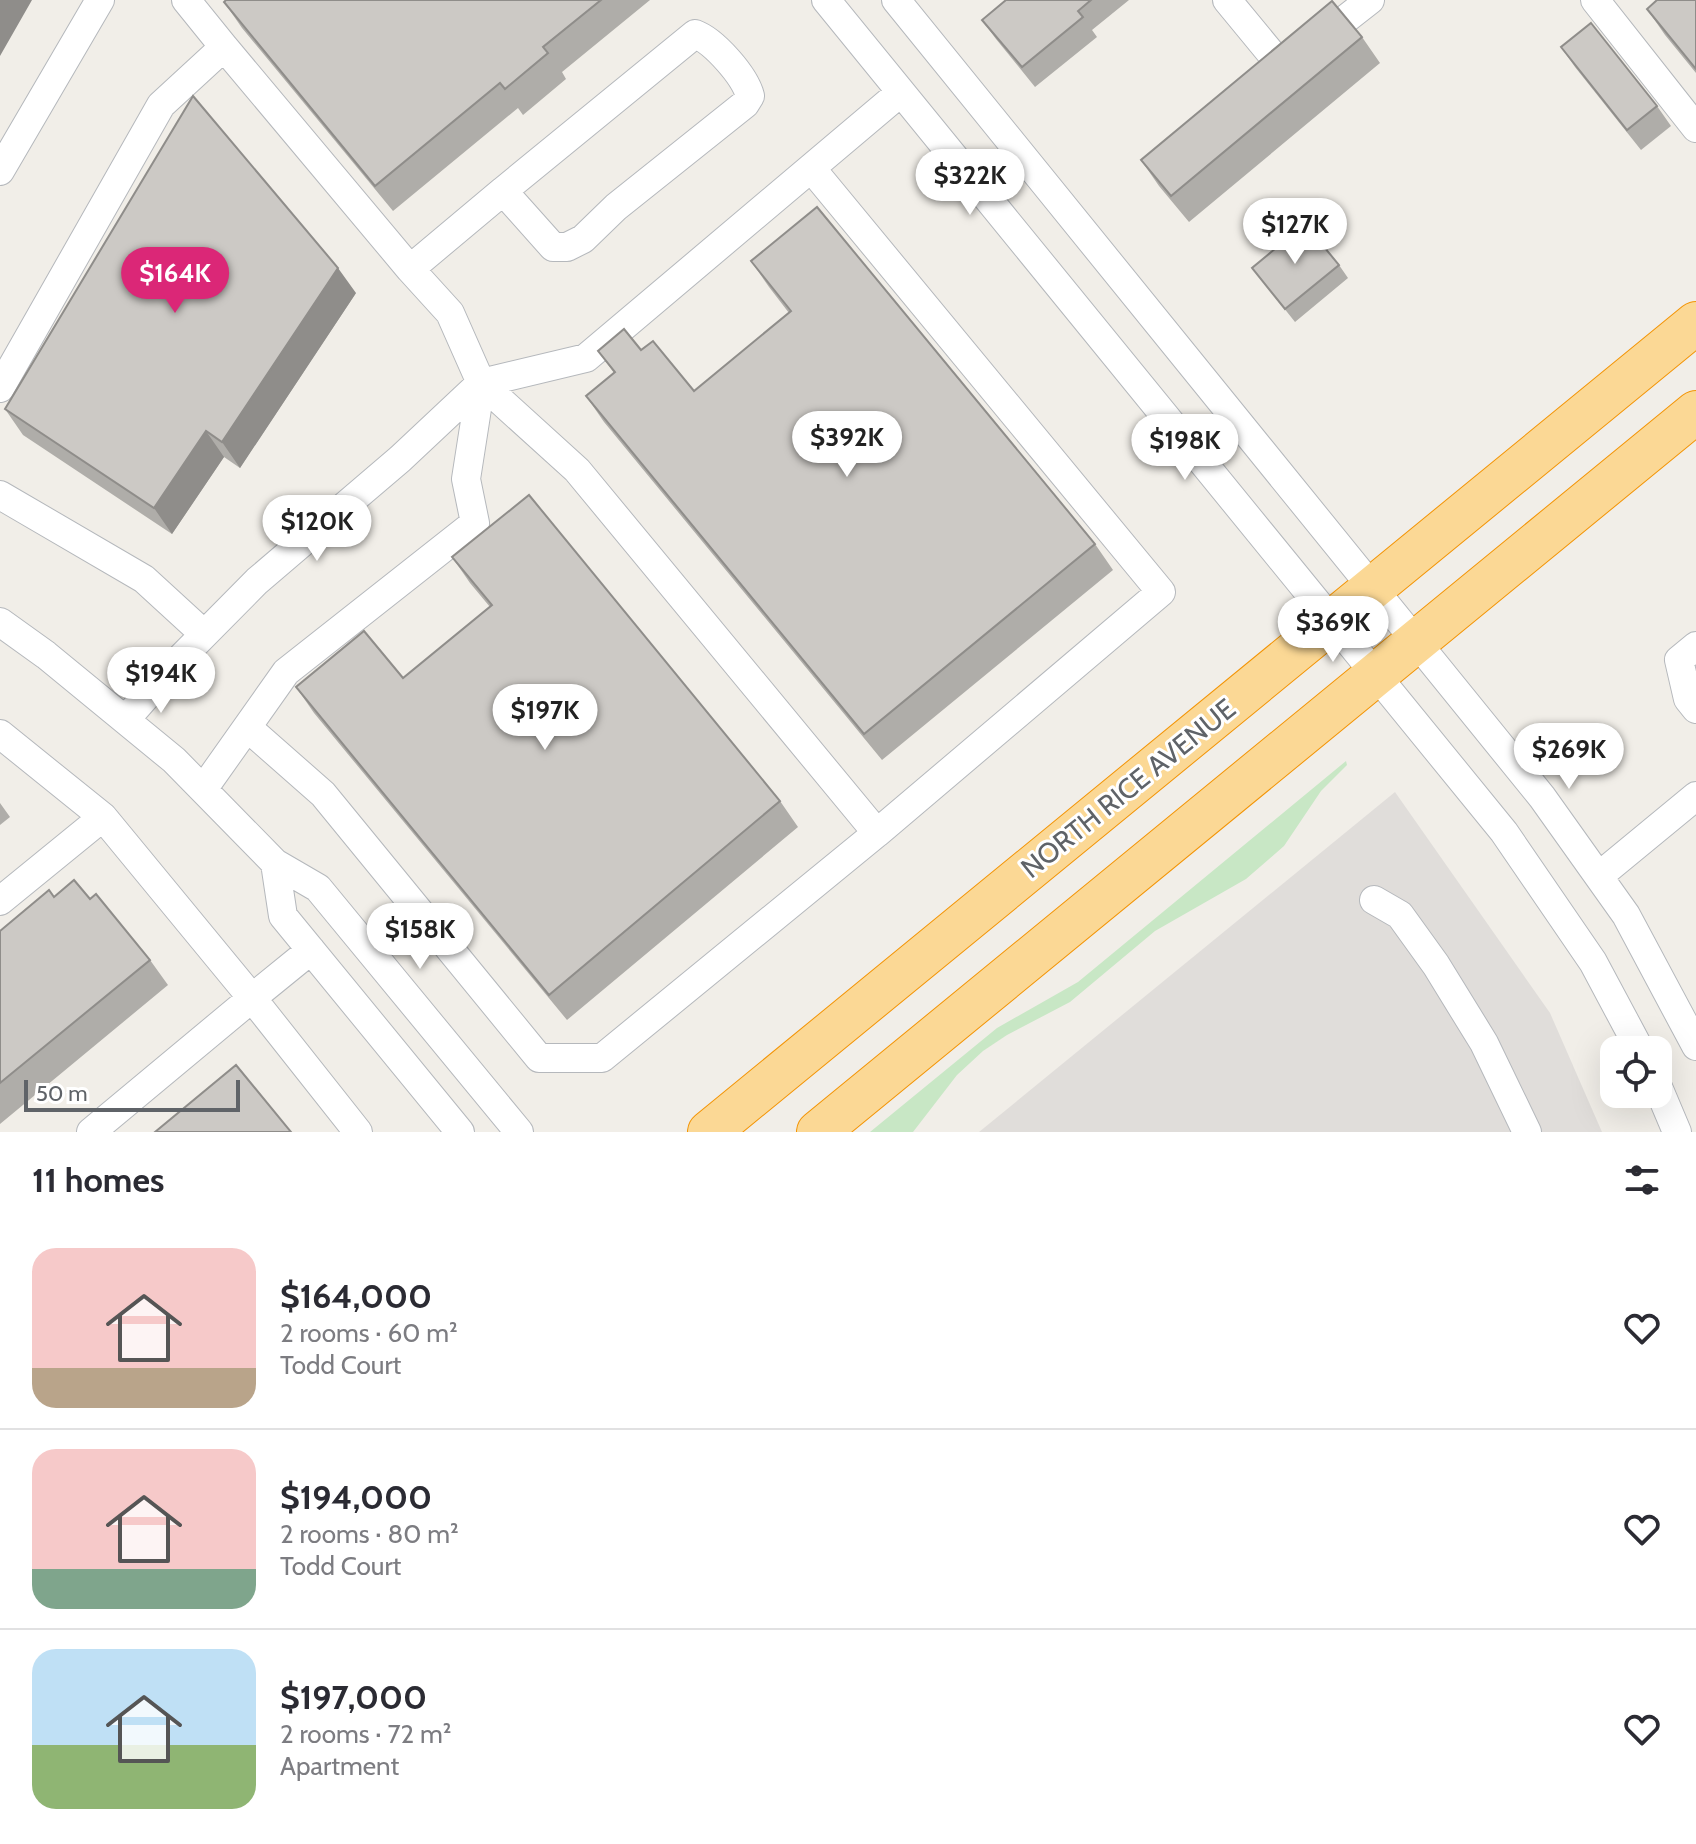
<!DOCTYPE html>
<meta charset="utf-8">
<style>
:root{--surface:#fff;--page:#f2f2f3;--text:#2b2b33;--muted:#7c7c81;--line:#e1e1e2;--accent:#db2777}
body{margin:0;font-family:Cabin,sans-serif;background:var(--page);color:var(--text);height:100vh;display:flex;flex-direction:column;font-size:30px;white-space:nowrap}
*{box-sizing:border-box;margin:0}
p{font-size:26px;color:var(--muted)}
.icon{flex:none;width:44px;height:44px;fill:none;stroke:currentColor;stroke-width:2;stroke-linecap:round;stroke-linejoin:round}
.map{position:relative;height:1132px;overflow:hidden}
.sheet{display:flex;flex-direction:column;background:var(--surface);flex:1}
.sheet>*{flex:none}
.fabs{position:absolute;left:1600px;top:1036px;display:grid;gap:16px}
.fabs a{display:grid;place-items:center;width:72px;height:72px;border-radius:16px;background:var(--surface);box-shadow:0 8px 32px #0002;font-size:40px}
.scale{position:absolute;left:24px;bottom:20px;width:216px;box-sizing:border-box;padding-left:8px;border:4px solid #5f6368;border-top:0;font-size:22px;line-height:28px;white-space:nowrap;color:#5f6368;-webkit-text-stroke:6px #fff;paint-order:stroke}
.price{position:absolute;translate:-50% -68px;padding:0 18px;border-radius:28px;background:#fff;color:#222;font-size:26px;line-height:52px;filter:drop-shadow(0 2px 4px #0008)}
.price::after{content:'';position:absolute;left:50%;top:48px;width:24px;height:18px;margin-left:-12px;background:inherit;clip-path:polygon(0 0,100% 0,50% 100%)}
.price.current{background:var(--accent);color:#fff}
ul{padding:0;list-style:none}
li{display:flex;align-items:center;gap:24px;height:200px;padding:0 32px}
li+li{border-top:2px solid var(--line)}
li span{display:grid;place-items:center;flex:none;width:224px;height:160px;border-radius:24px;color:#555}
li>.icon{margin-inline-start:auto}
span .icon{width:96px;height:96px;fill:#fffc;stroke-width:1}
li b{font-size:34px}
h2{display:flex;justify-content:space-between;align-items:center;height:96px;padding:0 32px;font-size:34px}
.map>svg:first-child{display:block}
</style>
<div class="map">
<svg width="1696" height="1132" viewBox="0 0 1696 1132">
<rect width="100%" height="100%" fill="#f1eee8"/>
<path fill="#e0ddda" d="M1395,792L1550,1013L1602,1132H979Z"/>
<path fill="#c8e7c5" d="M1346,761L1347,765L1321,791L1284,846L1246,879L1155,931L1070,1002L1007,1035L983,1051L957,1075L913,1132H870L997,1028L1078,982Z"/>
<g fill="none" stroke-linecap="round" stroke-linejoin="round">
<g stroke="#b5b8bc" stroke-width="30">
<path id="minor" d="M826,0L1504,832L1593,962L1640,1050
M896,0L1542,797L1626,915L1696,1046
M1227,0L1283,68L1370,0
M1595,0L1696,128
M224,47L410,269L503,191L553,247H567L583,239L616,207L745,104L750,96C745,76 714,41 695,34L503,191
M811,168L1161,592L877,833
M0,171L100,0
M481,383L586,358L901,92
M0,388L161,105L224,47L186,0
M0,495L144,579L204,634
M0,622L46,655L174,760L275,863L318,888L519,1132
M1696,646L1679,660L1688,699L1696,709
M126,719L169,670L257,581L400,459L481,383
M248,728L323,794L539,1058H602L877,833L577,470L481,383L450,313L410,269
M0,734L103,817L252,998L311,950
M204,788L286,672L475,523L466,479L481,383
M275,863L283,916L460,1132
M1599,876L1696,796
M1374,900L1400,915L1436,965L1484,1043L1527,1132
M0,901L103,817
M1658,1087L1677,1132
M91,1132L252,998L358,1132"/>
</g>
<g stroke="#f39405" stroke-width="44">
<path id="highway" d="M709,1132L1696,323
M818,1132L1696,412"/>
</g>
<use href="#minor" stroke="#fff" stroke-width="28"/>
<use href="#highway" stroke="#fbd895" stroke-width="42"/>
</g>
<path fill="#afada9" d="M226,0H650L562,72L566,79L523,115L518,108L393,211L242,28L224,2Z
M1006,0H1129L1092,30L1097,37L1035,87L996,39L982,20Z
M1696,0V73L1665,35L1647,9Z
M1362,37L1380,63L1189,222L1159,186L1141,160Z
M1561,47L1657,106L1671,126L1641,150L1575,67Z
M751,261L1095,544L1113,570L882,760L604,422L586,396L614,373L598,351L694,391L789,313L769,287Z
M1339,265L1348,278L1295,322L1252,268Z
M356,293L240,468L224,457L172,534L23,435L5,409Z
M452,557L780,801L798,827L567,1020L314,713L296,687L403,678L490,607L470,583Z
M0,803L10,817L0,825Z
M54,897L150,960L168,985L0,1124V931Z"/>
<path fill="#8f8d8a" d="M0,0H32L0,56Z
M338,268L356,293L240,468L222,442Z
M206,431L224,457L172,534L154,508Z"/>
<path fill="#ccc9c5" stroke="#8f8d8a" stroke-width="2" d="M226,0H601L543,47L548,53L505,89L500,83L375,186L224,2Z
M1006,0H1091L1078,11L1083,17L1022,67L982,20Z
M1657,0H1696V69L1647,9Z
M1332,1L1362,37L1171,196L1141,160Z
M1591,23L1657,106L1627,130L1561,47Z
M193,96L338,268L222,442L206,431L154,508L5,409Z
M817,207L1095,544L864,734L586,396L615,372L598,351L624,329L641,350L653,341L694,391L791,311L751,261Z
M1305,224L1339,265L1285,309L1252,268Z
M529,495L780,801L549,995L296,687L364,631L403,678L492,605L452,557Z
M74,880L90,899L96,894L150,960L0,1083V931L49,890L54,897Z
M236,1065L291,1132H155Z"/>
<g text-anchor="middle" stroke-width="6" stroke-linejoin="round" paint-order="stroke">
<g font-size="28" fill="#5f6368" stroke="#fff">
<text transform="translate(1128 788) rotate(-39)" y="10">NORTH RICE AVENUE</text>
</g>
</g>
</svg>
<div class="fabs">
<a><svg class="icon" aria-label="locate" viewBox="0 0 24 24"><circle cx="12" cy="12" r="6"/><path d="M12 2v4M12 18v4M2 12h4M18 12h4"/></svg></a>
</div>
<div class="scale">50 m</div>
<b class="price" style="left:970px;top:217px">$322K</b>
<b class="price" style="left:1295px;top:266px">$127K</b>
<b class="price current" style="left:175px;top:315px">$164K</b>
<b class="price" style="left:847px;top:479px">$392K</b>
<b class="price" style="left:1185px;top:482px">$198K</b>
<b class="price" style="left:317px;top:563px">$120K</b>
<b class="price" style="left:1333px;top:664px">$369K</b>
<b class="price" style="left:161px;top:715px">$194K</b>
<b class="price" style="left:545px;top:752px">$197K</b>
<b class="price" style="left:1569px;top:791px">$269K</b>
<b class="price" style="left:420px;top:971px">$158K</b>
</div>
<section class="sheet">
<h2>11 homes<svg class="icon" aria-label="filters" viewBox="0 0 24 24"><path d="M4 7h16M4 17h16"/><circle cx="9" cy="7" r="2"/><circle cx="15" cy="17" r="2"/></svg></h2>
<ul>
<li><span style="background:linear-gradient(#f6c9c9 75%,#b9a48a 0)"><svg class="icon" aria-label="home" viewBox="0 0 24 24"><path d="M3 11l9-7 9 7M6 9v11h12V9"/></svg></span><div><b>$164,000</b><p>2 rooms · 60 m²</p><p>Todd Court</p></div><svg class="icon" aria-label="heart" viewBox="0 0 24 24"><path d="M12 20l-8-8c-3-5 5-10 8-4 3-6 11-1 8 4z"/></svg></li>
<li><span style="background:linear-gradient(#f6c9c9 75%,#7fa58c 0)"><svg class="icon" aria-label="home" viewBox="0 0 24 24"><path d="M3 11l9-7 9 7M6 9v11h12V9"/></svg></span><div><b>$194,000</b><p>2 rooms · 80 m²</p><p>Todd Court</p></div><svg class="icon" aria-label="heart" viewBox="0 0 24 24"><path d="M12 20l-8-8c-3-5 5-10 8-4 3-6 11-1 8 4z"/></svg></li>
<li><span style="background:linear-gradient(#bfe0f5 60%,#8fb573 0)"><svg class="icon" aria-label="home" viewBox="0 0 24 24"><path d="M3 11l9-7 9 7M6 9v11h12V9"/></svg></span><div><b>$197,000</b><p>2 rooms · 72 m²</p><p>Apartment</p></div><svg class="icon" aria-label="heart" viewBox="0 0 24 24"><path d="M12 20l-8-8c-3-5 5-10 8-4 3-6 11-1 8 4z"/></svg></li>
</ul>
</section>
